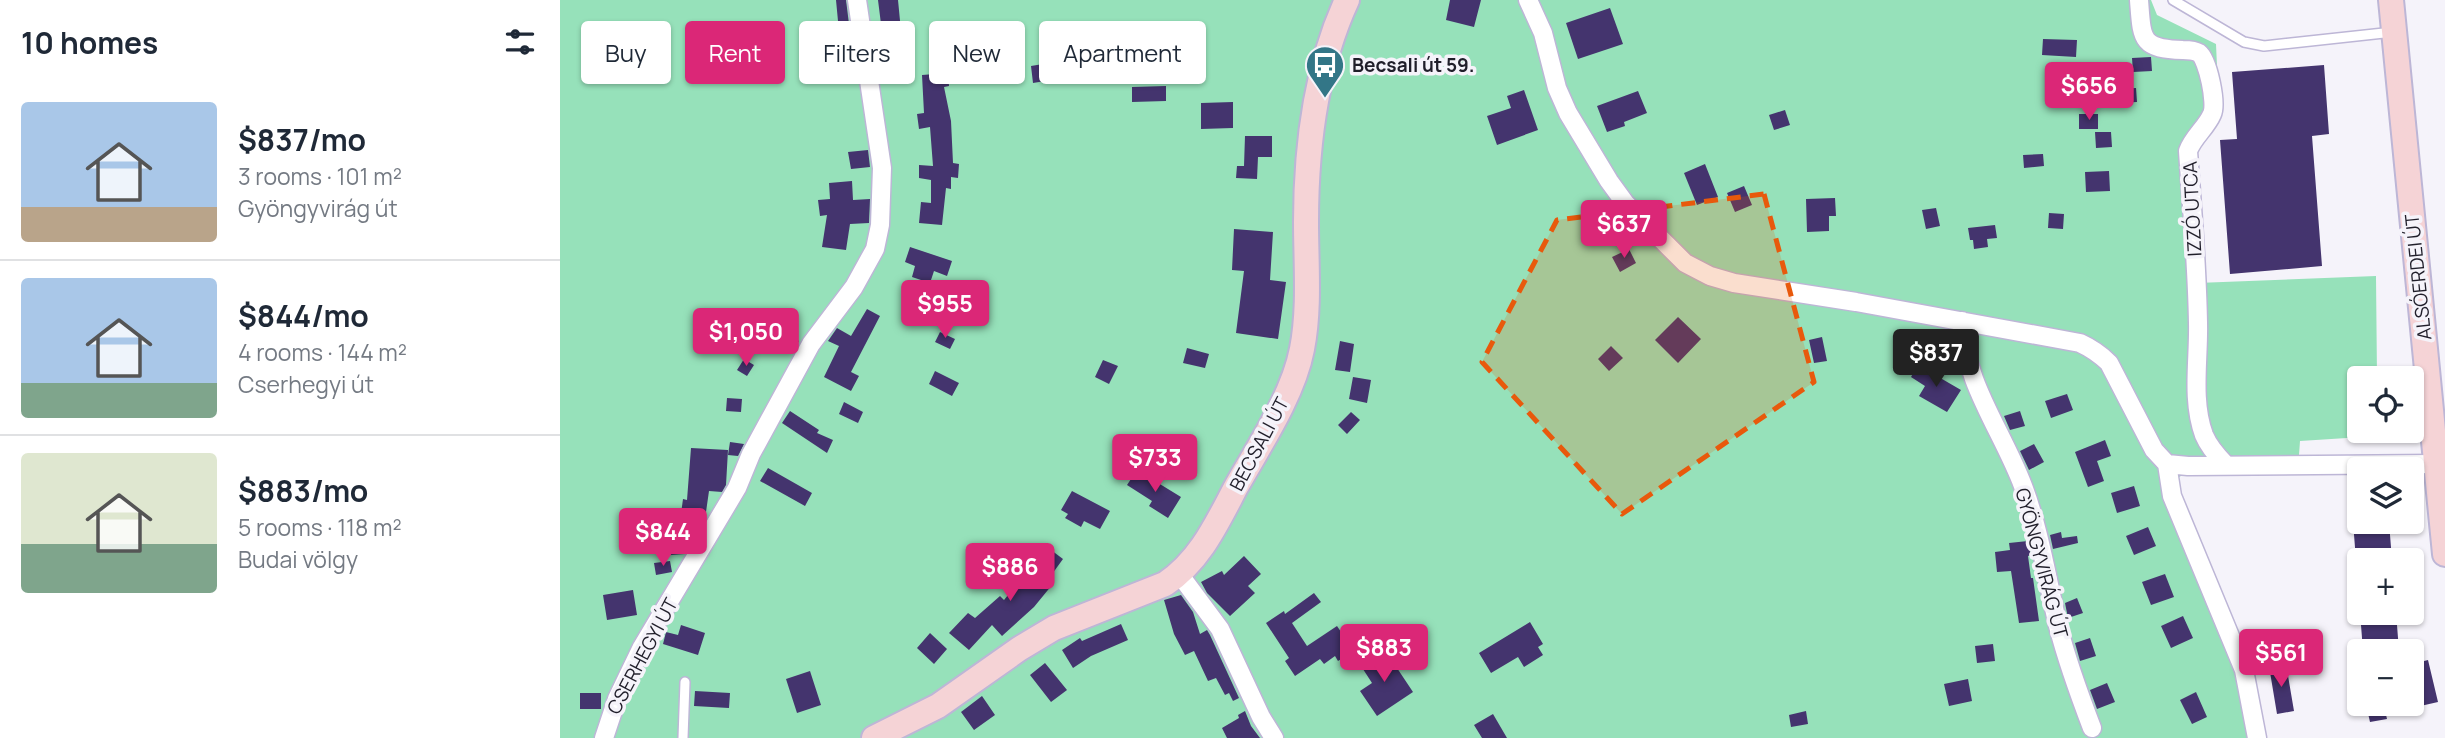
<!DOCTYPE html>
<meta charset="utf-8">
<style>
:root{--surface:#fff;--page:#f6f6f7;--text:#1f2937;--muted:#747a83;--line:#e0e1e3;--accent:#db2777}
body{margin:0;font-family:Manrope,sans-serif;background:var(--page);color:var(--text);height:100vh;display:flex;flex-direction:column;font-size:26px;white-space:nowrap}
*{box-sizing:border-box;margin:0}
p{font-size:23px;color:var(--muted)}
.icon{flex:none;width:38px;height:38px;fill:none;stroke:currentColor;stroke-width:2;stroke-linecap:round;stroke-linejoin:round}
.map{position:relative;flex:1;overflow:hidden}
.panel{display:flex;flex-direction:column;background:var(--surface);width:560px}
.panel>*{flex:none}
.hud{position:absolute;left:21px;top:21px;width:665px;height:63px;display:flex;gap:14px}
.tools{position:absolute;left:1787px;top:366px;display:grid;gap:14px}
.tools a{display:grid;place-items:center;width:77px;height:77px;border-radius:7px;background:var(--surface);box-shadow:0 2px 5px #0004;font-size:35px}
.price{position:absolute;translate:-50% -60px;padding:0 16px;border-radius:7px;background:var(--accent);color:#fff;font-size:23px;line-height:46px;filter:drop-shadow(0 2px 4px #0008)}
.price::after{content:'';position:absolute;left:50%;top:42px;width:21px;height:16px;margin-left:-10px;background:inherit;clip-path:polygon(0 0,100% 0,50% 100%)}
.price.on{background:#222;color:#fff}
ul{padding:0;list-style:none}
li{display:flex;align-items:center;gap:21px;height:175px;padding:0 21px}
li+li{border-top:2px solid var(--line)}
li span{display:grid;place-items:center;flex:none;width:196px;height:140px;border-radius:7px;color:#555}
li>.icon{margin-inline-start:auto}
span .icon{width:84px;height:84px;fill:#fffc;stroke-width:1}
li b{font-size:30px}
h2{display:flex;justify-content:space-between;align-items:center;height:84px;padding:0 21px;font-size:30px}
.pill{padding:0 24px;border-radius:7px;background:var(--surface);box-shadow:0 2px 5px #0004;font-size:24px;line-height:63px}
.pill.on{background:var(--accent);color:#fff}
main{display:flex;flex:1;min-height:0}
.map>svg:first-child{display:block}
</style>
<main>
<section class="panel">
<h2>10 homes<svg class="icon" aria-label="filters" viewBox="0 0 24 24"><path d="M4 7h16M4 17h16"/><circle cx="9" cy="7" r="2"/><circle cx="15" cy="17" r="2"/></svg></h2>
<ul>
<li><span style="background:linear-gradient(#a9c7e8 75%,#b9a48a 0)"><svg class="icon" aria-label="home" viewBox="0 0 24 24"><path d="M3 11l9-7 9 7M6 9v11h12V9"/></svg></span><div><b>$837/mo</b><p>3 rooms · 101 m²</p><p>Gyöngyvirág út</p></div></li>
<li><span style="background:linear-gradient(#a9c7e8 75%,#7fa58c 0)"><svg class="icon" aria-label="home" viewBox="0 0 24 24"><path d="M3 11l9-7 9 7M6 9v11h12V9"/></svg></span><div><b>$844/mo</b><p>4 rooms · 144 m²</p><p>Cserhegyi út</p></div></li>
<li><span style="background:linear-gradient(#dfe7d0 65%,#7fa58c 0)"><svg class="icon" aria-label="home" viewBox="0 0 24 24"><path d="M3 11l9-7 9 7M6 9v11h12V9"/></svg></span><div><b>$883/mo</b><p>5 rooms · 118 m²</p><p>Budai völgy</p></div></li>
</ul>
</section>
<div class="map">
<svg width="1885" height="738" viewBox="0 0 1885 738">
<rect width="100%" height="100%" fill="#f5f3fa"/>
<path fill="#96e1ba" d="M0,0H1591L1597,15L1656,44L1659,111L1635,146L1637,283L1816,276L1817,378H1799V430L1818,431V436L1740,441L1739,455L1653,458L1612,481L1699,738H0Z"/>
<path fill="#44346e" d="M276,0H286L291,40L280,42Z
M318,0H338L341,31L336,32L345,73L327,76L319,25L321,24Z
M890,0H921L914,27L886,20Z
M1050,8L1063,44L1018,59L1006,23Z
M1483,39L1517,40L1516,57L1482,55Z
M1591,57L1592,71L1573,72L1572,58Z
M489,63L491,80L473,83L471,66Z
M1764,65L1769,134L1752,136L1762,266L1670,274L1660,140L1677,139L1672,72Z
M388,73L389,86L384,87L391,121L393,163L399,164L398,178L391,177V189L386,188L382,225L359,223L361,202L371,203V180L359,178V165L373,166L370,127L359,129L357,114L364,113L362,75Z
M606,86V101L572,102V87Z
M1576,88L1577,102L1556,103L1555,89Z
M964,90L978,130L937,145L927,116L951,108L947,96Z
M1078,91L1087,113L1064,122L1065,126L1047,132L1037,106Z
M673,102V128L641,129V103Z
M1225,110L1230,125L1214,130L1209,115Z
M1519,114H1538V129H1519Z
M1535,132H1551L1552,147L1536,148Z
M685,136H712V157H698L697,179L676,178L677,166H684Z
M308,150L310,167L291,169L288,152Z
M1483,154L1484,166L1464,168L1463,155Z
M1145,164L1158,197L1137,205L1124,173Z
M1549,171L1550,191L1526,192L1525,172Z
M292,181L293,200L310,199L309,223L290,224L286,250L262,247L267,215L260,216L258,200L270,199L269,183Z
M1184,186L1192,205L1175,212L1167,193Z
M1275,198L1276,216H1269V231L1247,232L1246,199Z
M1376,208L1380,226L1366,229L1362,210Z
M1489,213L1504,214L1503,229L1488,228Z
M1435,225L1437,238L1427,239L1428,247L1414,249L1413,240H1410L1408,228Z
M674,229L713,232L710,280L726,282L718,339L676,333L684,271L672,270Z
M350,247L392,261L387,276L374,271L370,283L352,277L355,266L345,262Z
M1069,249L1076,263L1060,272L1052,257Z
M307,309L320,316L291,372L299,376L291,391L264,377L279,346L268,341L277,328L291,336Z
M1118,317L1141,339L1118,363L1095,340Z
M218,326L239,341L231,352L210,337Z
M380,332L395,339L390,349L375,342Z
M1262,337L1267,361L1254,363L1249,340Z
M780,341L794,344L790,372L775,370Z
M1051,346L1063,358L1049,371L1038,359Z
M627,348L649,354L645,368L623,363Z
M184,359L194,365L187,376L177,370Z
M543,360L558,366L549,384L535,377Z
M1358,365L1401,390L1387,412L1359,396L1365,386L1351,377Z
M375,371L399,383L392,396L369,384Z
M793,377L811,380L807,403L789,399Z
M1507,394L1513,410L1491,418L1485,401Z
M167,398L182,399L181,412L166,411Z
M284,402L303,412L298,423L279,414Z
M230,411L259,430L257,433L273,440L267,453L222,423Z
M1460,411L1465,426L1450,430L1444,416Z
M791,412L800,420L787,434L778,425Z
M1545,440L1551,456L1537,461L1544,481L1528,487L1515,452Z
M170,442L184,444L178,456L168,455Z
M1474,444L1484,462L1469,470L1460,451Z
M131,448L168,450L166,485L162,492L149,491L145,519L142,524L120,521L123,499L127,500Z
M208,468L252,493L245,506L200,481Z
M577,470L621,497L608,518L589,506L592,501L567,485Z
M1574,486L1580,506L1557,513L1551,493Z
M512,491L550,511L540,529L524,521L521,527L505,518L508,514L501,510Z
M1793,522H1829L1832,560H1796Z
M1588,527L1596,546L1574,555L1566,536Z
M1501,532L1502,538L1517,536L1518,543L1493,549L1490,535Z
M128,539L129,546L125,554L110,555L108,542Z
M1468,541L1471,555L1468,556L1471,578H1473L1479,621L1459,623L1451,571L1437,572L1435,552L1450,550L1449,543Z
M487,547L503,559L487,581L492,585L474,607L442,636L432,625L409,650L389,633L408,613L415,618L440,596L444,600Z
M684,556L701,574L688,586L695,593L670,616L647,593L641,582L662,571L664,575Z
M110,561L112,572L96,575L94,563Z
M1605,574L1614,597L1591,605L1582,582Z
M73,590L77,615L47,620L43,595Z
M754,593L761,602L732,623L747,646L777,626L794,651L778,661L775,656L764,664L760,659L735,676L725,661L729,658L706,623L724,611L725,614Z
M621,595L633,612L640,634L647,630L650,635L679,698L673,701L669,693L665,695L656,678L648,681L634,651L625,655L614,634L604,600Z
M1517,598L1523,613L1508,618L1505,603Z
M1800,612H1836L1839,651H1803Z
M1623,616L1633,638L1611,648L1601,626Z
M970,622L983,644L978,647L983,655L964,667L958,657L931,673L919,653Z
M561,624L568,640L531,656L513,668L502,650L520,638L522,641Z
M121,625L145,633L138,655L103,644L106,632L118,635Z
M370,633L387,649L374,664L357,648Z
M1530,638L1536,656L1520,661L1515,643Z
M1433,644L1435,661L1417,663L1415,646Z
M825,650L853,692L817,716L800,691L812,683L801,666Z
M1868,660L1878,702L1856,707L1852,688V664Z
M485,663L507,690L491,702L470,675Z
M1726,664L1734,711L1717,714L1709,666Z
M250,671L261,705L237,713L226,679Z
M1408,679L1412,701L1389,706L1384,684Z
M1547,683L1555,702L1537,709L1530,690Z
M135,691L170,693L169,708L134,706Z
M1636,692L1647,717L1632,724L1620,700Z
M20,693H41V709H20Z
M422,696L435,715L414,730L401,712Z
M1824,706L1827,719L1810,722L1807,709Z
M685,711L691,726L700,738H667L662,728L679,718L678,715Z
M1246,711L1248,724L1231,727L1229,715Z
M933,714L947,738H922L914,725Z"/>
<g fill="none" stroke-linecap="round" stroke-linejoin="round">
<g stroke="#bdb6d6" stroke-width="12">
<path id="lane" d="M1613,0L1684,42L1704,46L1833,32
M123,738L125,682"/>
</g>
<g stroke="#bdb6d6" stroke-width="21">
<path id="street" d="M968,0L983,33L997,88L1008,113L1049,181L1065,203L1125,263L1150,276L1174,283L1296,302L1520,343C1533,349 1540,354 1549,363L1594,450L1607,464L1612,496L1684,670L1697,738
M1579,0C1582,39 1580,49 1623,50C1628,50 1634,50 1639,53C1648,60 1657,104 1652,114C1646,128 1633,137 1628,151C1632,208 1637,265 1638,323C1639,359 1631,400 1644,435C1649,447 1657,456 1666,465
M1402,321C1404,383 1442,430 1463,486C1480,531 1487,579 1498,626C1507,661 1519,694 1532,728
M1607,464L1628,466L1876,464
M620,575L660,629L701,717L714,738
M44,738L57,699L82,647L177,488L191,454L251,344L294,287L315,249L320,225L322,168L297,0"/>
</g>
<g stroke="#bdb6d6" stroke-width="28">
<path id="secondary" d="M1831,0L1885,554
M314,738L378,706L459,649L494,628L605,584C640,561 657,523 676,487C699,446 733,396 742,349C750,308 746,264 746,222C746,147 755,69 787,0"/>
</g>
<use href="#lane" stroke="#fff" stroke-width="9"/>
<use href="#street" stroke="#fff" stroke-width="18"/>
<use href="#secondary" stroke="#f5d3d6" stroke-width="24"/>
</g>
<path fill="#e8590c" fill-opacity="0.2" stroke="#e8590c" stroke-width="5" stroke-dasharray="14 9" stroke-linejoin="round" d="M1204,194L1254,382L1062,514L922,362L997,220Z"/>
<defs>
<g id="bus-pin" transform="scale(2.0125)"><path d="M0 17L-7.5 6A9.5 9.5 0 1 1 7.5 6Z" fill="#337687" stroke="#f5f3fa"/><path d="M-5-6H5V4H4V6H2V4H-2V6H-4V4H-5ZM-3.5-4V0h7V-4ZM-3.5 1.2v1.5H-2V1.2ZM2 1.2v1.5H3.5V1.2Z" fill="#fff"/></g>
</defs>
<g fill-rule="evenodd">
<use href="#bus-pin" x="765" y="65"/>
</g>
<g text-anchor="middle" stroke-width="7" stroke-linejoin="round" paint-order="stroke">
<g font-size="19" font-weight="bold" fill="#201e2a" stroke="#f5f3fa" text-anchor="start">
<text x="792" y="72">Becsali út 59.</text>
</g>
<g font-size="19" fill="#201e2a" stroke="#f5f3fa">
<text transform="translate(1632 209) rotate(-93)" y="7">IZZÓ UTCA</text>
<text transform="translate(1858 277) rotate(-96)" y="7">ALSÓERDEI ÚT</text>
<text transform="translate(699 444) rotate(-62)" y="7">BECSALI ÚT</text>
<text transform="translate(1482 563) rotate(75)" y="7">GYÖNGYVIRÁG ÚT</text>
<text transform="translate(82 656) rotate(-62)" y="7">CSERHEGYI ÚT</text>
</g>
</g>
</svg>
<div class="tools">
<a><svg class="icon" aria-label="locate" viewBox="0 0 24 24"><circle cx="12" cy="12" r="6"/><path d="M12 2v4M12 18v4M2 12h4M18 12h4"/></svg></a>
<a><svg class="icon" aria-label="layers" viewBox="0 0 24 24"><path d="M12 4l9 5-9 5-9-5zM3 14l9 5 9-5"/></svg></a>
<a>+</a>
<a>−</a>
</div>
<b class="price" style="left:1529px;top:122px">$656</b>
<b class="price" style="left:1064px;top:260px">$637</b>
<b class="price" style="left:385px;top:340px">$955</b>
<b class="price" style="left:186px;top:368px">$1,050</b>
<b class="price on" style="left:1376px;top:389px">$837</b>
<b class="price" style="left:595px;top:494px">$733</b>
<b class="price" style="left:103px;top:568px">$844</b>
<b class="price" style="left:450px;top:603px">$886</b>
<b class="price" style="left:824px;top:684px">$883</b>
<b class="price" style="left:1721px;top:689px">$561</b>
<div class="hud">
<a class="pill">Buy</a>
<a class="pill on">Rent</a>
<a class="pill">Filters</a>
<a class="pill">New</a>
<a class="pill">Apartment</a>
</div>
</div>
</main>
